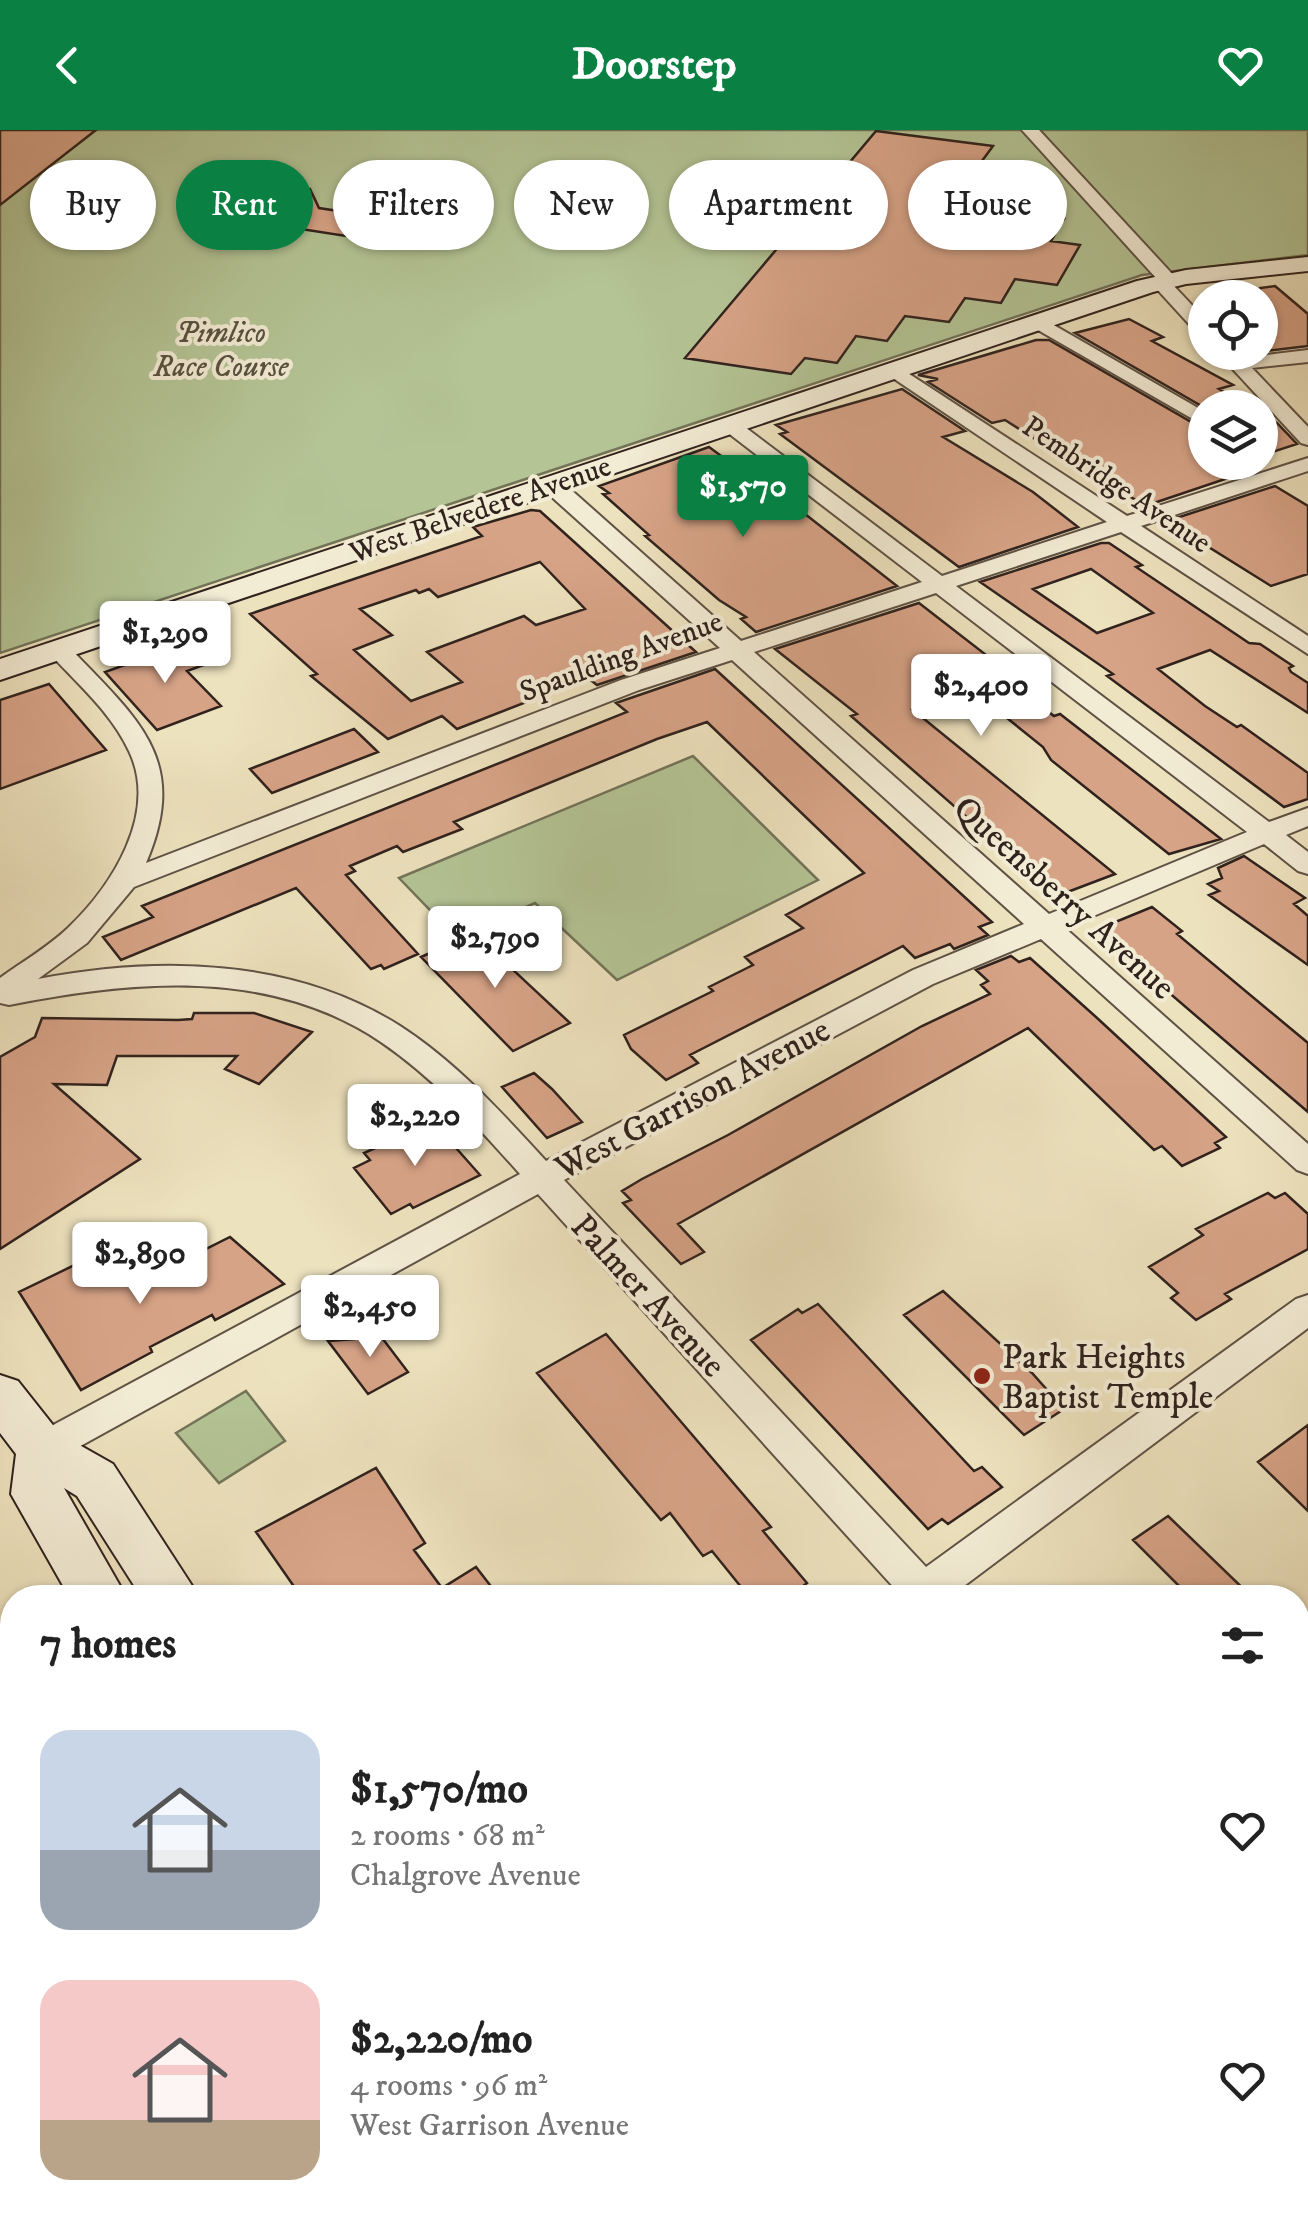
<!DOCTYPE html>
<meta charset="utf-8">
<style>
:root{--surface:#fff;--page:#f2f2f2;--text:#222;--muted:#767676;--accent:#0b8043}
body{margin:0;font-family:"IM FELL DW Pica",serif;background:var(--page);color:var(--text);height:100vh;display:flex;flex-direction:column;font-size:38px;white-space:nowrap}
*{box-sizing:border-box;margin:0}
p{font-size:32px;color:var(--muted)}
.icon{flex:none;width:55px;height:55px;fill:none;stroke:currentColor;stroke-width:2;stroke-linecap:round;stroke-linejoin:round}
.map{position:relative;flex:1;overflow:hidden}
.sheet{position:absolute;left:0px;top:1455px;width:1310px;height:642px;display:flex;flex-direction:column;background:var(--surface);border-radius:40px 40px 0 0;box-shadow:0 2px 8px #0004}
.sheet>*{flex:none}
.guide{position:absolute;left:30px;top:30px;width:1250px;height:90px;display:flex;gap:20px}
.buttons{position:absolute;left:1188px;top:150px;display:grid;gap:20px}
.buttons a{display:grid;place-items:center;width:90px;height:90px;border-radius:50%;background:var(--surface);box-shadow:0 2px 8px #0004;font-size:50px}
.price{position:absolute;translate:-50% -85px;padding:0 22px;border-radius:10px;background:#fff;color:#222;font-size:32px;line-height:65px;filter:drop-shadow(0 2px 5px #0008)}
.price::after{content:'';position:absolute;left:50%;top:60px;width:30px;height:22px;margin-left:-15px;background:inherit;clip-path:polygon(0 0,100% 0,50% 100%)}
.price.active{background:var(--accent);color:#fff}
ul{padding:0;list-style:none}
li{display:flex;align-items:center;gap:30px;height:250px;padding:0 40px}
li span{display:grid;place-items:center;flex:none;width:280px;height:200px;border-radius:30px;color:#555}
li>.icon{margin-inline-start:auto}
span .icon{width:120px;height:120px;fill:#fffc;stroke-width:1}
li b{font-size:42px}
h2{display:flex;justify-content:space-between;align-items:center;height:120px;padding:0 40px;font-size:42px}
.chip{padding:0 35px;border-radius:45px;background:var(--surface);box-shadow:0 2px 8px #0004;font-size:35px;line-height:90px}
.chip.active{background:var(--accent);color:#fff}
header{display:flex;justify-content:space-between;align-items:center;height:130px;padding:0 40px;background:var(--accent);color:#fff;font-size:45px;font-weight:800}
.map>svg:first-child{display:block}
</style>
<header><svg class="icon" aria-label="back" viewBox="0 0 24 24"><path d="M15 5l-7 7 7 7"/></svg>Doorstep<svg class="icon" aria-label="heart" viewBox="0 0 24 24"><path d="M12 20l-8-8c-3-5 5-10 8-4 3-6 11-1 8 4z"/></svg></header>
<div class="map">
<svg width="1308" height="2096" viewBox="0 0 1308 2096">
<rect width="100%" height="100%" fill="#ede2be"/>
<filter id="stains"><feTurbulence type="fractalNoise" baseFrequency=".002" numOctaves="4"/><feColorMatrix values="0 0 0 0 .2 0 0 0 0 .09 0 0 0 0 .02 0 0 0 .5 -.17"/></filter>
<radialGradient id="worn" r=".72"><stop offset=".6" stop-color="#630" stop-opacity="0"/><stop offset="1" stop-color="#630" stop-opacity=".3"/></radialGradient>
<path fill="#b4c495" stroke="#727359" stroke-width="2.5" d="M0,0H1308V125L1142,145L0,523Z
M693,626L818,750L617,850L535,773L456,807L399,748Z
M246,1261L285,1311L219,1353L176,1303Z"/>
<path fill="#d7a387" stroke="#30221d" stroke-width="2.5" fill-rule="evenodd" d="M0,0H96L0,75Z
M876,1L993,16L979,35L1011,39L999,58L1040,64L1027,84L1064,89L1051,111L1080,115L1057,155L1015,149L1001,173L965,168L949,192L905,186L887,211L856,206L837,233L805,228L791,244L685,228Z
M310,59L319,78L372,86L346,106L249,91L278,70Z
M1275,156L1308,184V216L1266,221L1260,216V158Z
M1129,189L1163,207L1152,211L1233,255L1219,259L1251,278H1205L1075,203Z
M1036,210H1049L1205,300V332H1244L1255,339L1145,376L1045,312L1041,313L1005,290L992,293L928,252L938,249L918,245Z
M902,259L965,301L943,307L1033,362L1078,397L959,437L780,304L787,302L776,295Z
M1260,283L1277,293L1297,314L1260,326Z
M709,317L777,367L782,366L897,456L756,502L741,489L746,487L719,470L645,406L649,405L603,364L609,363L599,356Z
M1275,356L1308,376V444L1271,456L1167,391Z
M531,380L540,381L696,522L597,555L588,548L457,599L442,586L388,609L311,546L317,544L250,484L482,406L473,397ZM540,432L585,479L536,495L524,486L427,522L462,552L411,571L354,520L392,505L360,479L416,460L419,463L429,459L438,467Z
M1101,413H1109L1142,435L1136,437L1249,513L1260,514L1293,536L1289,538L1291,542L1308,553V583L1210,520L1158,539L1205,576L1237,597L1241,595L1308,643V669L1284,677L1107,546L1113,544L980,452ZM1091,439L1153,483L1097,503L1033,459Z
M919,473L999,535L991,538L1054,586L1060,584L1221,709L1169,724L1051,630L1043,617L997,580H913L1115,744L1057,766L851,586L857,584L775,519Z
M189,512L209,533L187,541L221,576L157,600L105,542Z
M715,539L992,792L979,797L988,805L954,819L950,814L915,828L903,816L690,925L698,933L666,950L631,919L624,905L713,861L709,857L753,835L745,827L803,798L786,785L864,743L707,592L657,609L454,692L462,699L403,722L397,716L350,736L355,741L346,745L418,824L384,839L381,835L371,839L296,758L121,830L103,807L153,787L142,776L627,582L616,573Z
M49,554L106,620L0,659V570Z
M354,599L378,622L272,663L250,639Z
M1244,726L1305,768L1294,774L1308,786V835L1209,765L1219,761L1208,754L1222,748L1218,738Z
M1152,777L1182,801L1177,804L1308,913V982L1096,800Z
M479,801L499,821L495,823L570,893L513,921L421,827Z
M1011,826L1019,832L1030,828L1096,887L1226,1007L1215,1013L1220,1018L1182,1036L1162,1016L1154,1020L1028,898L678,1094L704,1122L681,1134L623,1073L631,1070L622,1061L642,1049L728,1005L922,896L990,864L981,855L988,851L976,840Z
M194,883H254L312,902L259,954L225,939L237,926H117L107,955L54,954L140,1029L0,1119V927L35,907L42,888L178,890L192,889Z
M534,943L552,959L582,992L547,1008L502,957Z
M433,992L480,1045L413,1078L410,1074L391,1084L354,1038L370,1030L364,1023Z
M1268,1063L1275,1068L1285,1063L1308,1084V1119L1225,1164L1231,1169L1196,1190L1171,1168L1178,1163L1149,1137L1203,1105L1196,1099Z
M230,1107L284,1154L215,1190L212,1185L150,1217L152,1222L81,1260L19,1162L87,1129L134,1155Z
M943,1161L1032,1243L1064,1279L1024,1305L904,1185Z
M818,1174L974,1341L982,1337L1002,1357L948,1394L942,1389L928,1399L751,1210L798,1179L802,1183Z
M373,1196L408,1242L368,1264L328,1211L355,1209Z
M606,1204L771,1397L763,1401L807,1453L788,1468H750L712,1421L703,1426L670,1383L661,1390L537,1243Z
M1308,1295V1381L1258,1332Z
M376,1338L425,1413L414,1420L442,1458L476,1437L500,1468H302L256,1402Z
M1168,1386L1253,1468H1191L1133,1410Z"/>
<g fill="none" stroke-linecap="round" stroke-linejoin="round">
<g stroke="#5f5245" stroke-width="4">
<path id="street" d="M1022,0H1039L1175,147L1178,151L1173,155L1205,189V206L1198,204L1155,157L1152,153L1157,149Z
M1038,186L1205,282V296L1031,196V188Z
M1308,220V232L1252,238L1308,297V315L1301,313L1217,222H1237L1242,228Z
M894,234L1127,386L1308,328V341L1141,396L1308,506V524L1121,402L956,456L1269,692L1308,678V696L1286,705L1308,722V744L1298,741L1264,714L1065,798L1308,1014V1044L1297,1040L1041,809L933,854L564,1050L926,1437L1296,1169L1308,1165V1198L948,1468H896L898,1462L538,1064L55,1330L42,1335L29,1330L24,1319L29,1308L520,1044C478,997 434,948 381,912C270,837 134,850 9,875L0,873V848C22,832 48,817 68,798C112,756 159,683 129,621C112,584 79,555 52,526L48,521L52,516H68C136,588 191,628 146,733L621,550L720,518L544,360L541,355L544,350H560L741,511L922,452L723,299V291H737L942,446L1107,392L887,244V236ZM936,463L1247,702L1049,784L754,522ZM732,530L1024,794L913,840L546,1031C502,983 456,932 400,896C293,828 159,826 38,849L87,813L134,757L639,560Z
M1298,1850L1308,1854V1908L1298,1904Z"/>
</g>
<g stroke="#30221d" stroke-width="4">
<path id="secondary" d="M1308,127V141L1186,154L1153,162L0,550V529L1137,151L1186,140Z
M0,1245L18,1251L60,1304L113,1334L200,1468H142L77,1366L64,1358L127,1468H70L11,1364L16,1324L0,1303Z
M432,2085H502L506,2096H436Z
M518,2085H589L593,2096H522Z"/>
</g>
<use href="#street" fill="#f3ecd5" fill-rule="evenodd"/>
<use href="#secondary" fill="#f3ecd5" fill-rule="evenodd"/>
</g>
<circle fill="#8f2418" stroke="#f3ecd5" stroke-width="4" cx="982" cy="1246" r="10"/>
<g text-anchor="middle" stroke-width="8" stroke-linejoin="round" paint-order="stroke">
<g font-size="30" font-style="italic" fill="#585341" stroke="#f3ecd5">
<text x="221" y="212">Pimlico<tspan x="221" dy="34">Race Course</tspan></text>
</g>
<g font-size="30" fill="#30221d" stroke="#f3ecd5">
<text transform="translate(1117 354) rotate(34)" y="10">Pembridge Avenue</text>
<text transform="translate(480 379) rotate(-19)" y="10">West Belvedere Avenue</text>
<text transform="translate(621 526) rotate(-20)" y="10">Spaulding Avenue</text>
</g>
<g font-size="35" fill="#30221d" stroke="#f3ecd5">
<text transform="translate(1065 767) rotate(42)" y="12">Queensberry Avenue</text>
<text transform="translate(692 968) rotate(-28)" y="12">West Garrison Avenue</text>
<text transform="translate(649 1165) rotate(47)" y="12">Palmer Avenue</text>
</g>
<g font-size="35" fill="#30221d" stroke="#f3ecd5" text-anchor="start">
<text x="1002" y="1238">Park Heights<tspan x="1002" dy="40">Baptist Temple</tspan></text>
</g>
</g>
<rect width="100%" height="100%" filter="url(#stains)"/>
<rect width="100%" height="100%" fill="url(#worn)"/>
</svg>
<div class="buttons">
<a><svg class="icon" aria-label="locate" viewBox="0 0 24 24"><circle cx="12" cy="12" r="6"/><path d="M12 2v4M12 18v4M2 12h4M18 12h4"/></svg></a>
<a><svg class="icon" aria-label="layers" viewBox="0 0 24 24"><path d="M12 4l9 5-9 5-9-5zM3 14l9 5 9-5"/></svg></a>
</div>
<b class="price active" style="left:743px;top:410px">$1,570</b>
<b class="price" style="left:165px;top:556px">$1,290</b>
<b class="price" style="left:981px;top:609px">$2,400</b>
<b class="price" style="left:495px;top:861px">$2,790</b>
<b class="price" style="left:415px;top:1039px">$2,220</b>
<b class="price" style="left:140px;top:1177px">$2,890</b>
<b class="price" style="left:370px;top:1230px">$2,450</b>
<div class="guide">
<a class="chip">Buy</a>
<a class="chip active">Rent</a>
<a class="chip">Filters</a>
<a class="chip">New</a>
<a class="chip">Apartment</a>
<a class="chip">House</a>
</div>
<section class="sheet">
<h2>7 homes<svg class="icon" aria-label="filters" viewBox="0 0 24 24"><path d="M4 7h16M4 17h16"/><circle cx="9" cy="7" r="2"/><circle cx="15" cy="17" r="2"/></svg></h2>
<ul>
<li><span style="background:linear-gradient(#c9d6e8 60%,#9aa5b1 0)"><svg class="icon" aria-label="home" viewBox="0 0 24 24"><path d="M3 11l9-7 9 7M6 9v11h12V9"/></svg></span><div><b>$1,570/mo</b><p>2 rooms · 68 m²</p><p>Chalgrove Avenue</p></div><svg class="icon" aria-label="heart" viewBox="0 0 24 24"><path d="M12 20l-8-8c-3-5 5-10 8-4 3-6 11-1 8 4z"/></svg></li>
<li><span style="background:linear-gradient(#f6c9c9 70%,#b9a48a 0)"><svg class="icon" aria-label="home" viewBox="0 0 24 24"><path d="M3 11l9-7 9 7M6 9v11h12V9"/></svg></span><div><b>$2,220/mo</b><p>4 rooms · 96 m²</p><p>West Garrison Avenue</p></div><svg class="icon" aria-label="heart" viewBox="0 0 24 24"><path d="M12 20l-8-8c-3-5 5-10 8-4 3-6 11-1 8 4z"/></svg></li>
</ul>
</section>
</div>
